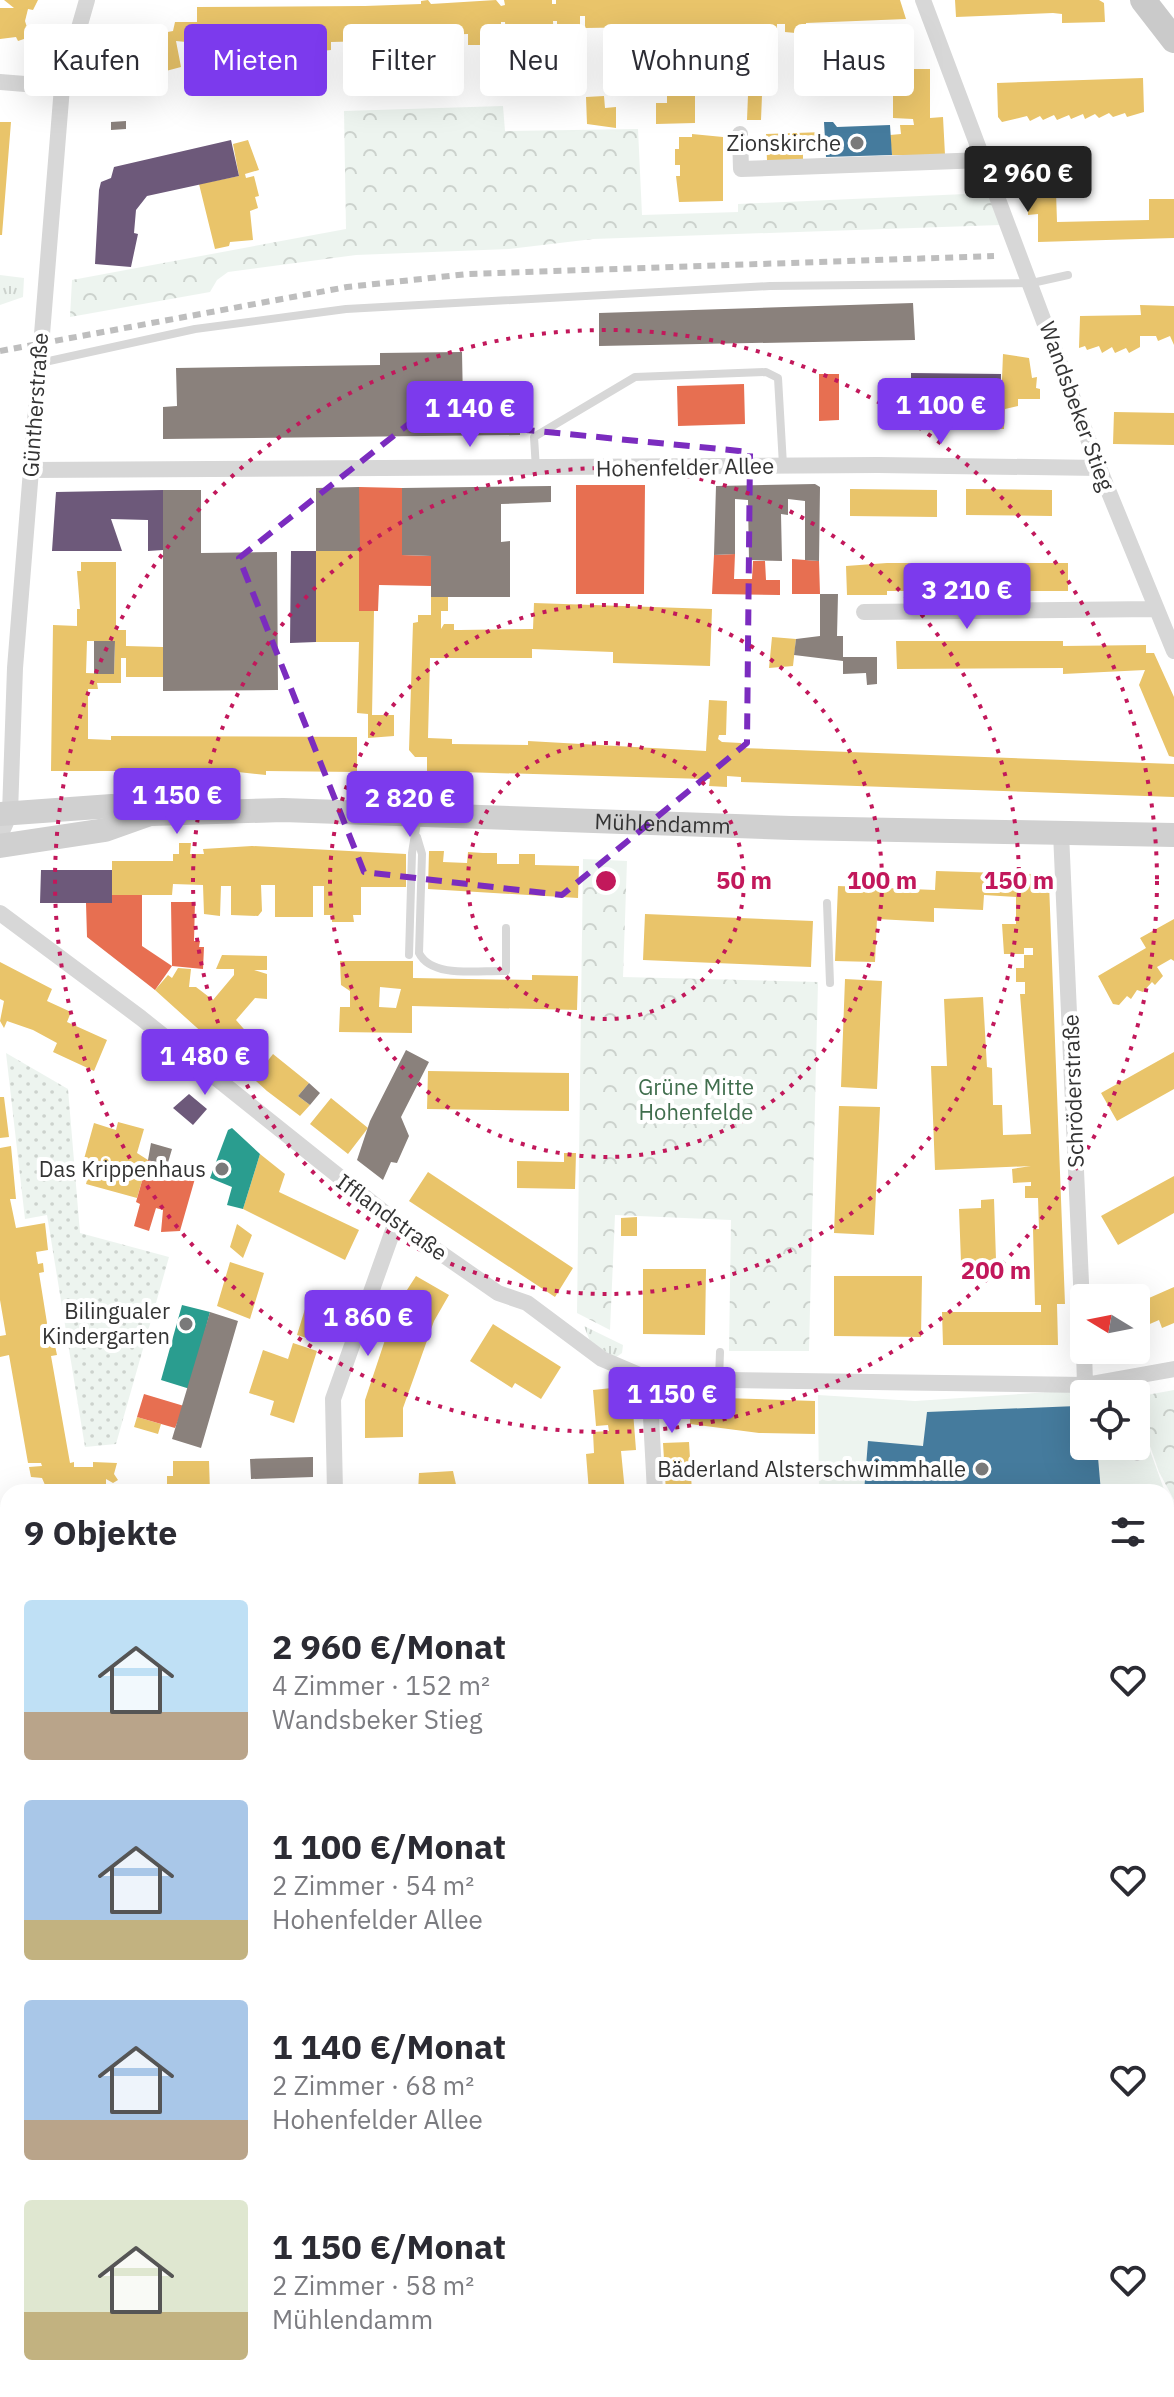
<!DOCTYPE html>
<html lang="de">
<meta charset="utf-8">
<style>
:root{--surface:#fff;--page:#f2f2f3;--text:#2b2b33;--muted:#7c7c81;--accent:#7c3aed}
body{margin:0;font-family:"IBM Plex Sans",sans-serif;background:var(--page);color:var(--text);height:100vh;display:flex;flex-direction:column;font-size:30px;white-space:nowrap}
*{box-sizing:border-box;margin:0}
p{font-size:26px;color:var(--muted)}
.icon{flex:none;width:44px;height:44px;fill:none;stroke:currentColor;stroke-width:2;stroke-linecap:round;stroke-linejoin:round}
.map{position:relative;flex:1;overflow:hidden}
.drawer{position:absolute;left:0px;top:1484px;width:1174px;height:914px;display:flex;flex-direction:column;background:var(--surface);border-radius:24px 24px 0 0;box-shadow:0 8px 32px #0002}
.drawer>*{flex:none}
.top-card{position:absolute;left:24px;top:24px;width:1126px;height:72px;display:flex;gap:16px}
.needle{width:52px;rotate:280deg}
.tools{position:absolute;left:1070px;top:1284px;display:grid;gap:16px}
.tools a{display:grid;place-items:center;width:80px;height:80px;border-radius:8px;background:var(--surface);box-shadow:0 8px 32px #0002;font-size:40px}
.price{position:absolute;translate:-50% -68px;padding:0 18px;border-radius:8px;background:var(--accent);color:#fff;font-size:26px;line-height:52px;filter:drop-shadow(0 2px 4px #0008)}
.price::after{content:'';position:absolute;left:50%;top:48px;width:24px;height:18px;margin-left:-12px;background:inherit;clip-path:polygon(0 0,100% 0,50% 100%)}
.price.active{background:#222;color:#fff}
ul{padding:0;list-style:none}
li{display:flex;align-items:center;gap:24px;height:200px;padding:0 24px}
li span{display:grid;place-items:center;flex:none;width:224px;height:160px;border-radius:8px;color:#555}
li>.icon{margin-inline-start:auto}
span .icon{width:96px;height:96px;fill:#fffc;stroke-width:1}
li b{font-size:34px}
h2{display:flex;justify-content:space-between;align-items:center;height:96px;padding:0 24px;font-size:34px}
.pill{padding:0 28px;border-radius:8px;background:var(--surface);box-shadow:0 8px 32px #0002;font-size:28px;line-height:72px}
.pill.active{background:var(--accent);color:#fff}
.map>svg:first-child{display:block}
</style>
<div class="map">
<svg width="1174" height="2397" viewBox="0 0 1174 2397">
<defs>
<pattern id="grass-tufts" width="24" height="20" patternUnits="userSpaceOnUse" patternTransform="scale(2)"><rect width="24" height="20" fill="#edf4ef"/><path d="M3 7l-1-3M5 7V3M7 7l1-3M15 17l-1-3M17 17v-4M19 17l1-3" fill="none" stroke="#ccd2cd"/></pattern>
<pattern id="park-crowns" width="20" height="18" patternUnits="userSpaceOnUse" patternTransform="scale(2)"><rect width="20" height="18" fill="#edf4ef"/><path d="M2 6a3 3 0 1 1 6 0M12 15a3 3 0 1 1 6 0" fill="none" stroke="#ccd2cd"/></pattern>
<pattern id="garden-dots" width="8" height="8" patternUnits="userSpaceOnUse" patternTransform="scale(2)"><rect width="8" height="8" fill="#edf4ef"/><path d="M2 2h.1M6 6h.1" fill="none" stroke="#ccd2cd" stroke-width="1.8" stroke-linecap="round"/></pattern>
</defs>
<rect width="100%" height="100%" fill="#fff"/>
<path fill="url(#grass-tufts)" d="M0,275L24,278L23,297L0,305Z
M584,1326L623,1345L622,1353L615,1358L590,1341Z"/>
<path fill="url(#park-crowns)" d="M503,106L505,131L638,129L642,215L738,212V204L988,193L1000,225L593,239L509,249L356,255L228,272L217,280L210,292L70,317L72,280L346,229L344,111Z
M583,859L627,861L623,977L818,982L809,1351H729L731,1220L615,1215L610,1330L577,1313Z
M1174,1390V1500L1159,1472L1136,1406V1397Z"/>
<path fill="url(#garden-dots)" d="M6,1053L68,1089L80,1233L169,1257L116,1444L85,1447L47,1215L25,1219Z"/>
<path fill="#edf4ef" d="M770,1296H783V1333H770Z
M1127,1387L1130,1394H1084V1446H1136V1412L1165,1492H819L818,1395L915,1401Z
M1166,1493L1174,1511V1620L1166,1627Z"/>
<path fill="#e9c46a" fill-rule="evenodd" d="M4,0H38L33,10L28,9L25,21L30,37L18,41L16,37L0,39V8H14Z
M428,0L431,4L496,0L501,6L505,5L504,0H552V4H556V0H900L906,19L806,23V34L785,32V24H777V32H767V24H759V35H736V25H715V30H703V26L585,28V16H580V30H557V21H553L554,46L540,47V39L517,40V47H507L505,22H501V38H490V45H468V34L431,35V40H420V48H409V40L331,42V50L321,51V43H311V50L292,49V43H281V50H271V44H260V50H252V44L239,45L238,38L230,37L229,44L209,38L207,44L176,41L181,67L113,85L108,54L113,51L111,36L129,31L136,38L173,31L175,22H197V7L365,6L421,4V1Z
M955,0H1099L1104,3L1105,22L1062,23V14L1053,13L956,17Z
M893,69H930V118L943,117L945,155H892L890,135L901,134L900,125H914L913,119L893,118Z
M1143,78L1144,112L1127,117L1125,113L1113,117L1109,113L1099,118L1095,114L1085,119L1083,114L1071,119L1069,115L1057,120L1054,115L1043,120L1040,116L1030,121L1027,116L1002,122L998,117L997,83Z
M673,79H695V123L656,124V103H667V90H673Z
M748,95H762L761,120H747Z
M604,96L605,108L616,107V128L587,124L586,97Z
M0,122H11L2,235H0Z
M824,132V152L803,153V160L767,161L766,134Z
M692,134L723,137V201L679,202L676,176H680V165H675V149H679V137H692Z
M248,140L259,170L245,174L246,178L254,176L259,196L255,197L258,208L250,211L253,240L230,242L229,246L215,249L199,184L239,176L233,144Z
M1027,161H1055L1057,222L1149,220V199H1174V238L1038,242V214L1028,215Z
M1140,305L1174,306V345L1170,336L1158,341L1156,336H1140V347L1129,353L1126,348L1115,353L1112,347L1102,353L1099,346L1087,350L1085,346L1079,348L1080,316L1141,315Z
M1003,354L1029,358L1032,378L1037,377L1036,388L1040,389V399H1018V406L1005,409L1004,429H1000Z
M1114,412L1174,413V445L1113,444Z
M850,489L937,490V517L850,516Z
M966,489L1052,490V516L966,515Z
M316,551H360L359,611H374L372,715H394V736L368,738V714L357,713L359,642H316Z
M81,562H116V630H126V646L163,647V677H126V658H121V683H97L98,689H88V739L111,740V736L357,737V772L266,771V775L229,771V775H215V771H51L53,625L77,626V609H80L77,571H81ZM87,641H115L114,674L86,673Z
M887,563H1068V591H887V595H847L846,566Z
M431,597H448V611H441V629L444,624H454V630H460L533,629L534,603L712,609L710,666L613,663V652L532,649V658H430L428,738L452,739V744L528,745V741L706,751L709,700L727,701L726,735H719L718,739L722,742L741,743V748L1174,764V797L741,782V777L727,776V787L709,786L710,779H705L427,771V757H415L409,750L413,623L418,622V615H431Z
M772,637L796,639L793,666L769,668Z
M896,641H1063V646L1146,645V653H1154L1174,697V757L1169,756L1139,685L1145,670L1063,674V668L897,669Z
M179,843H191L190,854H204L203,849L252,846L406,854V887H361V915H353L354,922H332V915H324V886H313V917H275V885H261L262,911L258,916L231,915V886H221L220,916L204,914L203,885L173,884L172,895H112V861H173V854H179Z
M429,851H444L443,862L467,863L468,852L483,853H497V864H519V854H535V865L579,866L578,898L428,889Z
M936,871L1033,874L1032,880L1049,883L1065,1304H1057L1058,1345H943L942,1312H1041V1305H1035L1033,1229H1039L1038,1198H1025V1186H1031V1182L1013,1183L1012,1169L1031,1166L935,1170L931,1066H947L944,999L983,997L987,1067L992,1068L993,1105H1002L1003,1135L1031,1134L1020,994H1025V982H1016V968H1024V955H1033V948H1024V954H1004L1002,924H1016V897L984,895L983,910L934,908V922L877,919L875,962L835,961L838,886L935,890Z
M645,914L813,921L811,967L643,960Z
M1174,919V961L1171,959L1157,967L1163,976L1155,985L1152,982L1143,992L1137,990L1131,999L1127,996L1119,1005L1113,1004L1098,976L1146,948L1140,938Z
M222,955L267,956V970H254L267,974V999L255,998L236,1020L250,1036L248,1039L260,1043L259,1059L266,1063L273,1054L309,1083L298,1096L310,1105L300,1116L267,1091L155,990L168,975L172,978L178,968L191,969L189,987H196L213,1000L234,975V969H216Z
M340,961H413V978L532,980V975L578,976L577,1010L412,1006V1033L339,1032L340,1007H350V991L341,985ZM380,987L401,989L396,1008L379,1007Z
M0,962L52,989L47,1001L71,1012L67,1022L107,1040L94,1071L53,1052L57,1043L33,1030L7,1021L4,1028L0,1021L4,1001L0,999Z
M845,979L882,981L877,1089L841,1087Z
M1174,1052V1089L1117,1121L1101,1093Z
M428,1071L569,1073V1111L427,1109Z
M0,1097H4L9,1137L0,1138Z
M331,1098L368,1128L348,1154L310,1124Z
M839,1106L880,1107L874,1235L834,1233Z
M118,1122L144,1129L137,1153L148,1160L137,1198L86,1184L92,1162L84,1159L94,1123L116,1130Z
M11,1146L16,1199H10L16,1228L45,1223L48,1250L36,1252L38,1264L43,1263L44,1272L39,1273L47,1323L45,1329L47,1342L54,1341L57,1355L51,1356L70,1463L74,1462V1467H93V1462L117,1463L114,1474L118,1480L113,1483L106,1479V1492H48L42,1478L31,1477L29,1467L42,1466L41,1463H28L9,1355L0,1357V1336L6,1335L0,1300V1148Z
M564,1153H576L575,1189L517,1188V1161L564,1162Z
M260,1154L285,1174L279,1192L359,1230L345,1260L243,1209Z
M428,1172L573,1268L555,1297L409,1201Z
M1174,1176V1213L1118,1245L1101,1216Z
M994,1199L996,1260L961,1262L959,1209L981,1208V1200Z
M637,1217V1236H621V1218Z
M237,1224L252,1235L243,1258L230,1247Z
M230,1262L264,1273L250,1319L217,1306Z
M643,1269H706L705,1335L643,1334Z
M416,1276L449,1295L434,1321L403,1408V1437L365,1438V1400L396,1307Z
M834,1276H922L921,1337L834,1336Z
M1174,1287V1323L1162,1328L1159,1320L1136,1330V1298H1126L1146,1290L1149,1298Z
M305,1309L327,1317L319,1342L297,1335Z
M493,1324L561,1367L541,1399L515,1383L512,1388L470,1361Z
M293,1343L317,1351L294,1423L270,1415L274,1401L249,1393L263,1350L288,1359Z
M631,1386L636,1450L621,1451L625,1492H589L586,1454L594,1453L593,1432L609,1431L608,1425L596,1426L593,1390Z
M691,1397L815,1401V1434L759,1433L690,1424Z
M137,1417L161,1424L158,1434L134,1427Z
M689,1442L692,1492H666L663,1443Z
M173,1461H209L210,1492H175V1485H167V1476H173Z
M453,1471L457,1489L418,1492L419,1473Z
M4,1747L8,1759V1911L0,1914V1748Z"/>
<path fill="#e76f51" d="M819,374H839V420L819,421Z
M744,384L745,424L678,426L677,386Z
M576,485H645L644,594H576Z
M359,487L402,488V555L431,556V586L379,585L378,611H359Z
M735,554L734,579H752L753,561H765L766,580H780V595L712,594L714,555Z
M792,559L819,561L820,594H792Z
M112,895H142V946L172,966L155,990L87,937L86,903H112Z
M171,902H195L194,941H200L199,947H204L203,969L172,966Z
M148,1160L196,1175L180,1231L161,1232L163,1210L156,1208L149,1231L134,1226L140,1204L136,1202Z
M144,1394L184,1406L175,1428L137,1417Z"/>
<path fill="#6d597a" d="M231,140L239,176L147,196L136,210L134,233L138,234L131,267L95,264L99,190L101,182L111,178L114,167Z
M911,373L1001,374L1000,429L911,428Z
M163,490V550L148,551V520L111,519L122,551H52L56,492Z
M291,551H316V642L290,643Z
M41,870H112V903H40Z
M189,1094L207,1109L193,1125L173,1108Z
M0,2000H2L7,2039L0,2040Z"/>
<path fill="#2a9d8f" d="M232,1128L260,1154L243,1209L227,1205L232,1187L210,1178L228,1130Z
M182,1305L210,1312L190,1389L161,1380Z"/>
<path fill="#f28482" d="M1171,1791L1174,1796V1910L1166,1916V1795Z
M1174,1979V2034L1166,2039V1985Z
M1172,2091L1174,2251L1171,2256L1166,2250V2096Z
M1174,2327V2390L1164,2397H1139L1134,2390H1166V2333Z
M514,2390H554L560,2397H504Z
M638,2390H873L868,2397H632Z
M1103,2390H1115L1120,2397H1092Z"/>
<path fill="#457b9d" d="M824,122H833L837,127L890,125L892,155L826,157Z
M1077,1406L1080,1415L1084,1414V1446H1097L1101,1492H864L868,1441L923,1446L927,1412Z"/>
<path fill="#8a817c" d="M126,121V129L111,130V122Z
M913,303L915,340L599,346V313Z
M462,352L463,403L520,402V435L163,439V407L177,406L176,368L380,365V353Z
M815,484L820,487L819,561L805,560V501L788,499V515L781,514L782,561L749,560L748,500L735,499V554L714,555L716,486Z
M551,486V502L501,504V542L510,541V597H431V556L402,555V488Z
M359,487L360,551H316V488Z
M163,490H201V553L277,552L278,690L163,691Z
M820,594H838L837,636H843V657H877V684L867,685L866,673L843,674V661L794,655L796,639L820,636Z
M94,641H115L114,674H94Z
M406,1050L429,1062L401,1117L409,1136L397,1163L391,1162L383,1180L357,1160L370,1121Z
M309,1083L320,1093L310,1105L298,1096Z
M151,1143L172,1149L167,1166L148,1160Z
M210,1312L238,1321L201,1448L172,1439Z
M313,1457V1477L251,1479L250,1459Z"/>
<path fill="#818181" d="M8,2170V2197L0,2204V2177Z
M8,2203V2258L2,2263L0,2210Z"/>
<g fill="none" stroke-linecap="round" stroke-linejoin="round">
<path stroke="#d7d7d7" stroke-width="8" d="M40,363L195,329L346,309L770,286L1032,283L1068,275
M536,469L534,437L635,377L766,372L778,378L783,465
M417,837L422,854L419,953C432,979 480,970 506,971V928
M827,903L830,983
M409,955L412,853L418,816
M719,1379L720,1352
M1112,1380L1117,1394
M1133,1446L1137,1457
M1166,1939L1174,1934
M1166,2065L1174,2074
M0,2077L8,2076
M0,2276L8,2270
M1166,2278L1174,2272
M945,2390L950,2397
M1126,2390L1131,2397
M1003,2397L1013,2390"/>
<path stroke="#d7d7d7" stroke-width="16" d="M923,0L1099,468L1174,651
M0,82L62,87
M740,134L741,169L984,160
M31,470L878,465L1099,468
M864,612L1155,609
M1061,833L1084,1350
M0,836L10,813L15,668L62,87L87,0
M0,913L141,1018L396,1222L498,1293L527,1303L602,1359L649,1379L1085,1385L1174,1369
M1084,1350L1085,1385
M649,1379L655,1492
M335,1492L333,1399L396,1222
M0,1568L8,1604
M0,2112L8,2110
M454,2397L466,2390"/>
<path stroke="#d7d7d7" stroke-width="22" d="M354,2390L359,2397"/>
<g stroke="#d0d0d0" stroke-width="24">
<path id="s1" d="M0,814L112,806L151,814L283,810L791,828L1174,835"/>
<path d="M0,846L105,830L150,814"/>
</g>
<path stroke="#cacaca" stroke-width="26" d="M1143,0L1174,40
M1166,1681L1174,1674
M1166,1720L1174,1713
M0,2379L8,2389
M222,2397L231,2390
M289,2397L296,2390"/>
<path stroke="#bebebe" stroke-width="6" stroke-dasharray="8 6" stroke-linecap="butt" d="M0,351L347,287L468,274L994,256"/>
</g>
<path fill="none" stroke="#7b2cbf" stroke-width="6" stroke-dasharray="16 10" stroke-linejoin="round" d="M415,419L750,452L747,743L562,895L364,872L239,558Z"/>
<g fill="none" stroke="#c2185b" stroke-width="4" stroke-dasharray="4 8">
<circle cx="606" cy="881" r="138"/>
<circle cx="606" cy="881" r="276"/>
<circle cx="606" cy="881" r="413"/>
<circle cx="606" cy="881" r="551"/>
</g>
<g fill="#7a7a7a" stroke="#fff" stroke-width="3">
<circle cx="857" cy="143" r="8"/>
<circle cx="222" cy="1169" r="8"/>
<circle cx="186" cy="1324" r="8"/>
<circle cx="982" cy="1469" r="8"/>
</g>
<g text-anchor="middle" stroke-width="8" stroke-linejoin="round" paint-order="stroke">
<g font-size="22" fill="#333" stroke="#fff" text-anchor="end">
<text x="841" y="151">Zionskirche</text>
<text x="206" y="1177">Das Krippenhaus</text>
<text x="170" y="1319">Bilingualer<tspan x="170" dy="25">Kindergarten</tspan></text>
<text x="966" y="1477">Bäderland Alsterschwimmhalle</text>
</g>
<g font-size="22" fill="#333" stroke="#fff">
<text transform="translate(35 405) rotate(-86)" y="8">Güntherstraße</text>
<text transform="translate(1077 406) rotate(70)" y="8">Wandsbeker Stieg</text>
<text transform="translate(685 467) rotate(-1)" y="8">Hohenfelder Allee</text>
<text dy="8" stroke="none"><textPath href="#s1" startOffset="664">Mühlendamm</textPath></text>
<text transform="translate(1073 1091) rotate(-92)" y="8">Schröderstraße</text>
<text transform="translate(392 1217) rotate(36)" y="8">Ifflandstraße</text>
</g>
<g font-size="22" fill="#406e4d" stroke="#fff">
<text x="696" y="1095">Grüne Mitte<tspan x="696" dy="25">Hohenfelde</tspan></text>
</g>
</g>
<circle cx="606" cy="881" r="12" fill="#c2185b" stroke="#fff" stroke-width="4"/>
<g font-size="24" text-anchor="middle" font-weight="bold" fill="#c2185b" stroke="#fff" stroke-width="8" stroke-linejoin="round" paint-order="stroke">
<text x="744" y="889">50 m</text>
<text x="882" y="889">100 m</text>
<text x="1019" y="889">150 m</text>
<text x="996" y="1279">200 m</text>
</g>
</svg>
<div class="tools">
<a><svg class="needle" viewBox="-14 -14 28 28"><path d="M0-13l5 13h-10z" fill="#e53935"/><path d="M0 13l5-13h-10z" fill="#7c7c81"/></svg></a>
<a><svg class="icon" aria-label="locate" viewBox="0 0 24 24"><circle cx="12" cy="12" r="6"/><path d="M12 2v4M12 18v4M2 12h4M18 12h4"/></svg></a>
</div>
<b class="price active" style="left:1028px;top:214px">2 960 €</b>
<b class="price" style="left:941px;top:446px">1 100 €</b>
<b class="price" style="left:470px;top:449px">1 140 €</b>
<b class="price" style="left:967px;top:631px">3 210 €</b>
<b class="price" style="left:177px;top:836px">1 150 €</b>
<b class="price" style="left:410px;top:839px">2 820 €</b>
<b class="price" style="left:205px;top:1097px">1 480 €</b>
<b class="price" style="left:368px;top:1358px">1 860 €</b>
<b class="price" style="left:672px;top:1435px">1 150 €</b>
<div class="top-card">
<a class="pill">Kaufen</a>
<a class="pill active">Mieten</a>
<a class="pill">Filter</a>
<a class="pill">Neu</a>
<a class="pill">Wohnung</a>
<a class="pill">Haus</a>
</div>
<section class="drawer">
<h2>9 Objekte<svg class="icon" aria-label="filters" viewBox="0 0 24 24"><path d="M4 7h16M4 17h16"/><circle cx="9" cy="7" r="2"/><circle cx="15" cy="17" r="2"/></svg></h2>
<ul>
<li><span style="background:linear-gradient(#bfe0f5 70%,#b9a48a 0)"><svg class="icon" aria-label="home" viewBox="0 0 24 24"><path d="M3 11l9-7 9 7M6 9v11h12V9"/></svg></span><div><b>2 960 €/Monat</b><p>4 Zimmer · 152 m²</p><p>Wandsbeker Stieg</p></div><svg class="icon" aria-label="heart" viewBox="0 0 24 24"><path d="M12 20l-8-8c-3-5 5-10 8-4 3-6 11-1 8 4z"/></svg></li>
<li><span style="background:linear-gradient(#a9c7e8 75%,#c2b280 0)"><svg class="icon" aria-label="home" viewBox="0 0 24 24"><path d="M3 11l9-7 9 7M6 9v11h12V9"/></svg></span><div><b>1 100 €/Monat</b><p>2 Zimmer · 54 m²</p><p>Hohenfelder Allee</p></div><svg class="icon" aria-label="heart" viewBox="0 0 24 24"><path d="M12 20l-8-8c-3-5 5-10 8-4 3-6 11-1 8 4z"/></svg></li>
<li><span style="background:linear-gradient(#a9c7e8 75%,#b9a48a 0)"><svg class="icon" aria-label="home" viewBox="0 0 24 24"><path d="M3 11l9-7 9 7M6 9v11h12V9"/></svg></span><div><b>1 140 €/Monat</b><p>2 Zimmer · 68 m²</p><p>Hohenfelder Allee</p></div><svg class="icon" aria-label="heart" viewBox="0 0 24 24"><path d="M12 20l-8-8c-3-5 5-10 8-4 3-6 11-1 8 4z"/></svg></li>
<li><span style="background:linear-gradient(#dfe7d0 70%,#c2b280 0)"><svg class="icon" aria-label="home" viewBox="0 0 24 24"><path d="M3 11l9-7 9 7M6 9v11h12V9"/></svg></span><div><b>1 150 €/Monat</b><p>2 Zimmer · 58 m²</p><p>Mühlendamm</p></div><svg class="icon" aria-label="heart" viewBox="0 0 24 24"><path d="M12 20l-8-8c-3-5 5-10 8-4 3-6 11-1 8 4z"/></svg></li>
</ul>
</section>
</div>
